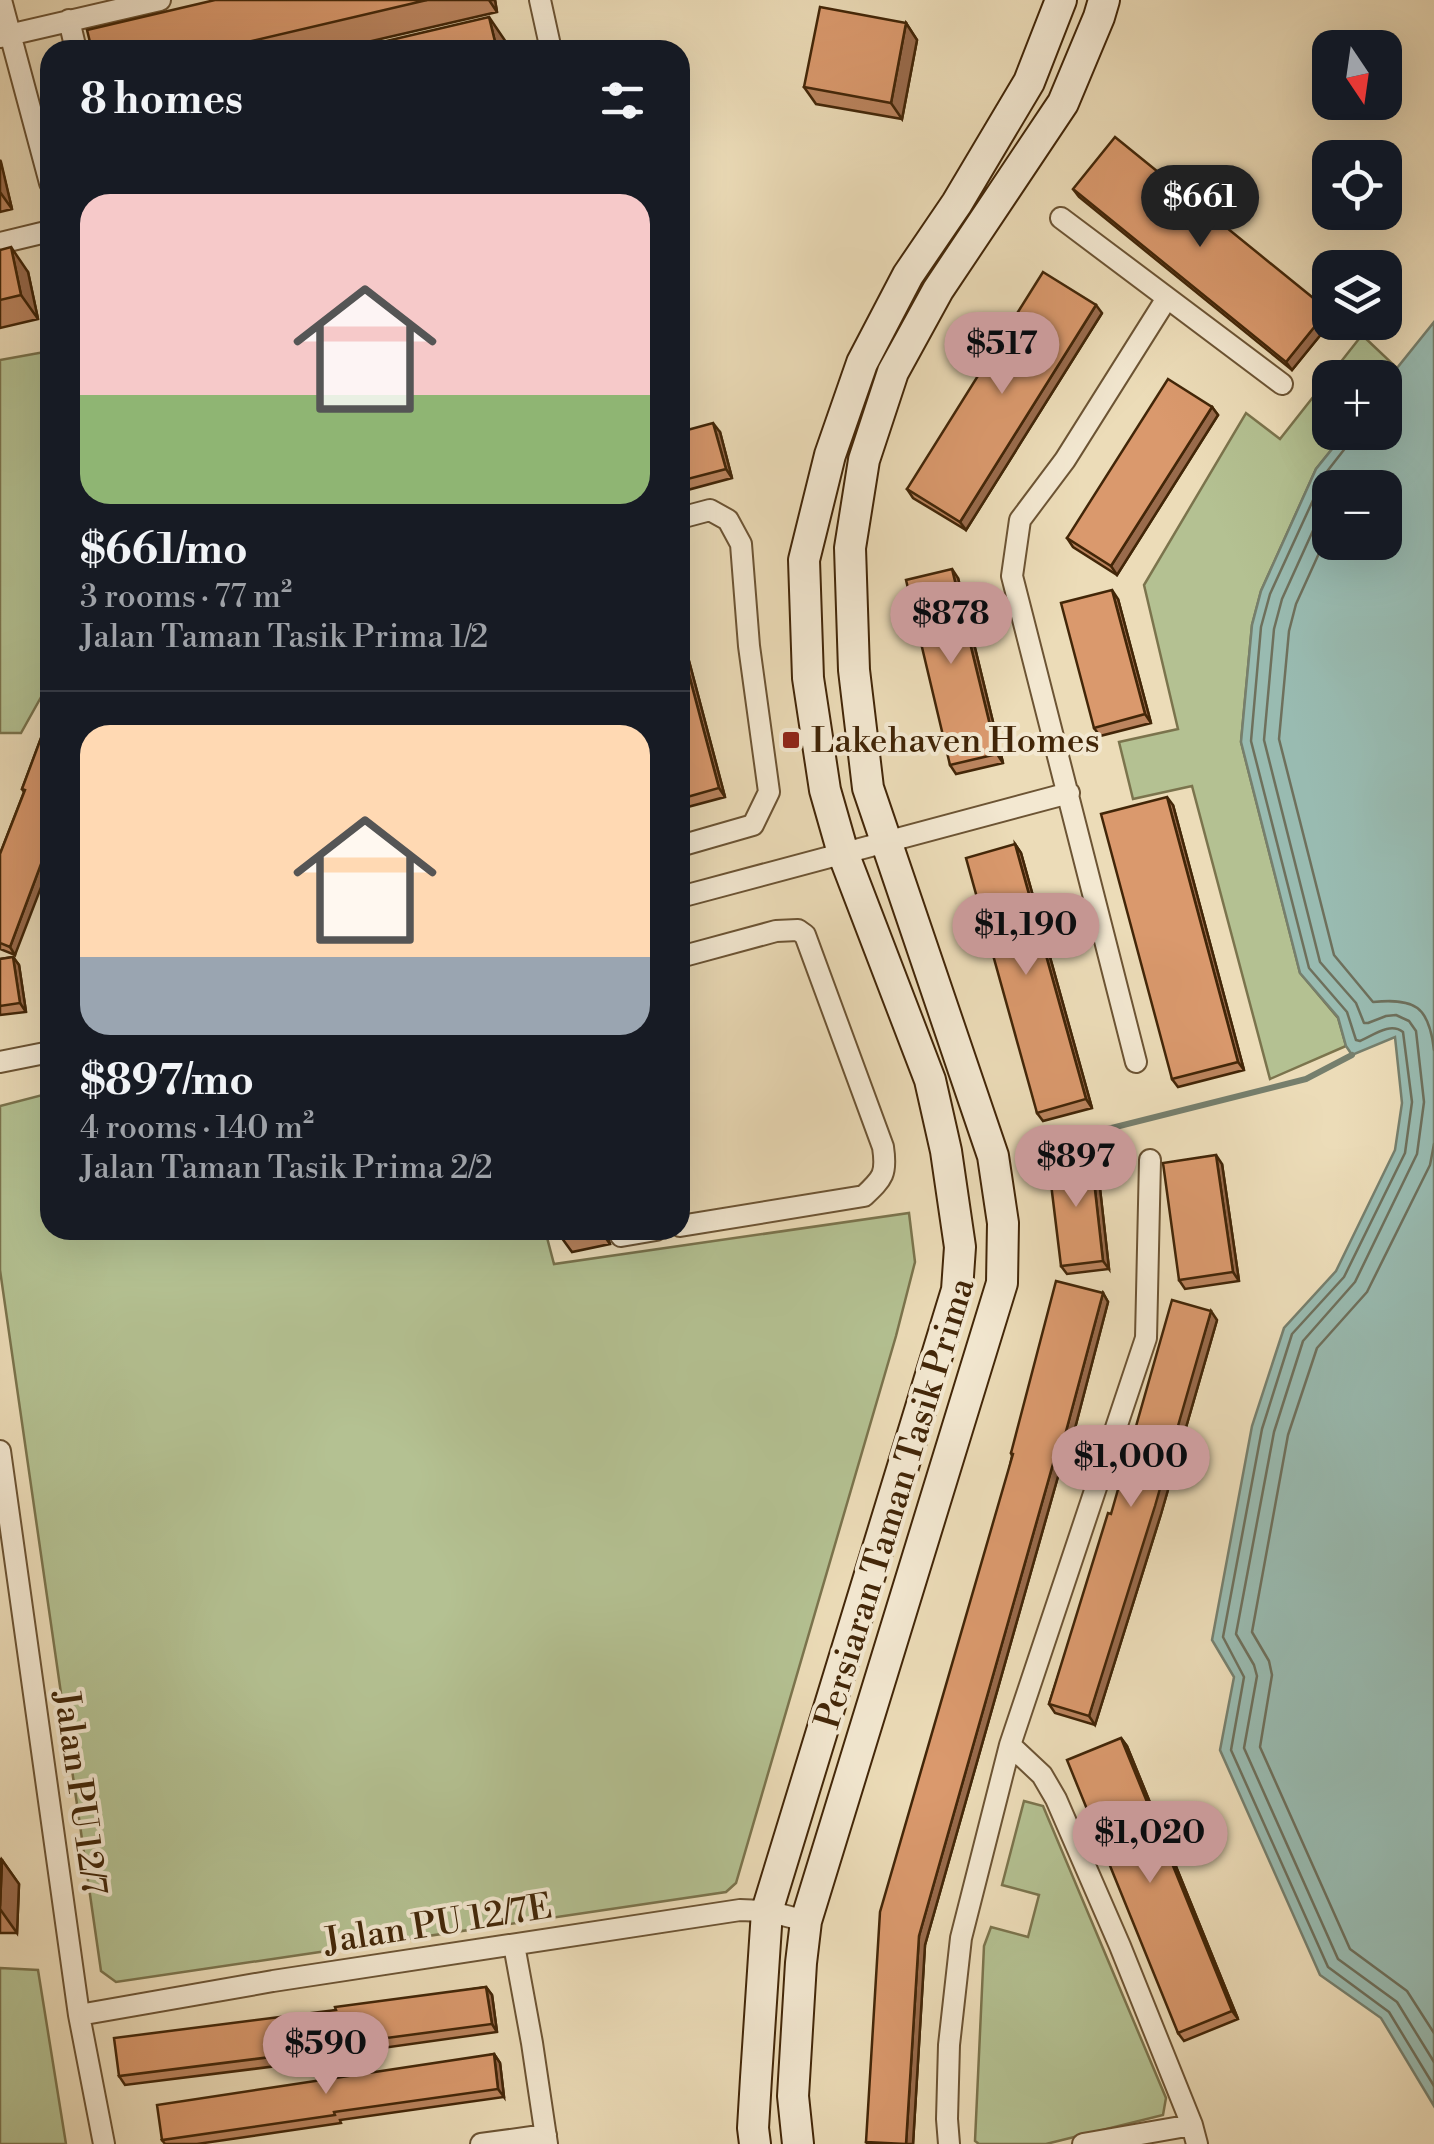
<!DOCTYPE html>
<meta charset="utf-8">
<style>
:root{--surface:#171b24;--page:#242831;--text:#f1f3f6;--muted:#9ea1a6;--line:#363941;--accent:#c59692}
body{margin:0;font-family:"Libre Bodoni",serif;background:var(--page);color:var(--text);height:100vh;display:flex;flex-direction:column;font-size:38px;white-space:nowrap}
*{box-sizing:border-box;margin:0}
p{font-size:32px;color:var(--muted)}
.icon{flex:none;width:55px;height:55px;fill:none;stroke:currentColor;stroke-width:2;stroke-linecap:round;stroke-linejoin:round}
.map{position:relative;flex:1;overflow:hidden}
.sheet{position:absolute;left:40px;top:40px;width:650px;height:1200px;display:flex;flex-direction:column;background:var(--surface);border-radius:30px;box-shadow:0 10px 40px #0002}
.sheet>*{flex:none}
.needle{width:65px;rotate:167deg}
.tools{position:absolute;left:1312px;top:30px;display:grid;gap:20px}
.tools a{display:grid;place-items:center;width:90px;height:90px;border-radius:20px;background:var(--surface);box-shadow:0 10px 40px #0002;font-size:50px}
.price{position:absolute;translate:-50% -85px;padding:0 22px;border-radius:35px;background:var(--accent);color:#111;font-size:32px;line-height:65px;filter:drop-shadow(0 2px 5px #0008)}
.price::after{content:'';position:absolute;left:50%;top:60px;width:30px;height:22px;margin-left:-15px;background:inherit;clip-path:polygon(0 0,100% 0,50% 100%)}
.price.selected{background:#222;color:#fff}
ul{padding:0;list-style:none}
li{display:grid;align-content:center;gap:20px;height:530px;padding:0 40px}
li+li{border-top:2px solid var(--line)}
li span{display:grid;place-items:center;height:310px;border-radius:30px;color:#555}
li>.icon{margin-inline-start:auto}
span .icon{width:180px;height:180px;fill:#fffc;stroke-width:1}
li b{font-size:42px}
h2{display:flex;justify-content:space-between;align-items:center;height:120px;padding:0 40px;font-size:42px}
.map>svg:first-child{display:block}
</style>
<div class="map">
<svg width="1434" height="2144" viewBox="0 0 1434 2144">
<rect width="100%" height="100%" fill="#ecdcb8"/>
<filter id="stains"><feTurbulence type="fractalNoise" baseFrequency=".002" numOctaves="4"/><feColorMatrix values="0 0 0 0 .2 0 0 0 0 .09 0 0 0 0 .02 0 0 0 .5 -.17"/></filter>
<radialGradient id="worn" r=".72"><stop offset=".6" stop-color="#630" stop-opacity="0"/><stop offset="1" stop-color="#630" stop-opacity=".3"/></radialGradient>
<path fill="#b4c192" stroke="#7b744d" stroke-width="2.5" d="M1362,335L1397,368L1385,383V378H1330V432L1345,433L1316,469L1261,591L1252,625L1241,742L1300,973L1338,1018L1346,1046L1270,1079L1192,786L1133,799L1119,742L1178,729L1144,585L1246,413L1280,439Z
M50,351V681L21,733H0V360Z
M50,1093V1230H545L554,1264L909,1213L915,1262L896,1336L736,1883L726,1892L116,1982L101,1971L0,1270V1106Z
M1024,1801L1043,1806L1166,2098L1163,2115L1046,2144H979L975,2141L984,1946L991,1927L1028,1937L1039,1895L1002,1885Z
M0,1968L38,1970L66,2144H0Z"/>
<path fill="#99bbb1" stroke="#767f6d" stroke-width="2.5" fill-rule="evenodd" d="M1434,322V2106L1381,2018L1320,1975L1220,1750L1234,1677L1212,1640L1252,1426L1284,1328L1336,1271L1395,1150L1402,1103L1395,1037L1352,1055L1346,1046L1338,1017L1300,973L1241,742L1252,625L1261,591L1316,469L1345,433L1385,432V383ZM1330,488H1385V542H1330Z"/>
<g fill="none" stroke-linecap="round" stroke-linejoin="round">
<path stroke="#6e705c" stroke-width="2.5" d="M1352,432L1350,442L1325,474L1270,594L1261,627L1251,741L1309,968L1347,1012L1356,1040L1360,1041C1374,1035 1390,1022 1403,1032L1412,1102L1405,1153L1344,1277L1292,1334L1262,1429L1223,1637L1244,1677L1231,1750L1328,1967L1389,2012L1434,2086
M1330,493L1282,599L1274,629L1264,740L1320,962L1356,1003L1364,1023H1368L1386,1016L1396,1015L1409,1021L1416,1031L1424,1102L1417,1154L1355,1282L1303,1341L1274,1432L1236,1634L1254,1665L1257,1676L1244,1748L1338,1959L1397,2002L1434,2062
M1330,529L1296,604L1289,631L1279,739L1334,955L1373,1002C1415,998 1429,1006 1434,1050
M1434,1144L1430,1165L1367,1292L1317,1348L1288,1435L1252,1632L1269,1661L1272,1675L1260,1747L1350,1949L1407,1991L1434,2033"/>
<path stroke="#767f6d" stroke-width="6" d="M1020,1151L1306,1079L1352,1055"/>
<g stroke="#6c5434" stroke-width="24">
<path id="street" d="M1,0L50,183
M540,0L551,50
M69,20L76,50
M0,37L160,0
M1061,218L1282,384
M0,243L50,231
M680,518L710,510L728,520L741,544L749,646L769,792L753,825L680,846
M680,897L1069,793
M680,957L776,931L798,930L805,935L883,1147C887,1174 883,1178 864,1196L680,1226
M0,1062L50,1052
M1136,1062L1012,576L1020,520L1065,460L1167,298
M621,1236L656,1230
M0,1451L79,2015L104,2144
M1010,1745L1042,1775L1056,1799L1120,1946L1192,2125L1197,2144
M514,1945L532,2043L547,2144
M79,2015L273,1981L740,1910L767,1911L806,1921
M481,2144L546,2135
M949,2144L947,2119L949,2045L961,1938L1010,1745L1146,1338L1150,1160
M1083,2144L1192,2125"/>
</g>
<g stroke="#422608" stroke-width="34">
<path id="secondary" d="M755,2144L753,2128L756,2078L767,1911L957,1290L960,1247L946,1151L930,1080L843,853L825,790L808,678L804,560L830,455L862,363L908,275L957,203L1029,82L1061,0
M798,2144L793,2096L801,1963L806,1921L1002,1283L1003,1223L993,1156L868,788L854,670L850,548L864,460L893,372L938,290L1063,103L1099,17L1104,0"/>
</g>
<use href="#street" stroke="#f3e8d1" stroke-width="20"/>
<use href="#secondary" stroke="#f3e8d1" stroke-width="30"/>
</g>
<path fill="#bb845e" stroke="#422608" stroke-width="2.5" d="M215,0H495L497,12L333,50H92Z
M906,23L917,40L902,119L816,104L804,87Z
M0,160L12,209L0,212Z
M1073,189L1328,310L1331,322L1292,370L1079,197Z
M0,250L28,272L38,319L0,328Z
M1102,313L966,530L913,498L907,489Z
M1212,407L1218,415L1117,575L1073,547L1067,538Z
M680,432H720L732,478L680,492Z
M958,578L1003,763L956,774L950,765Z
M1118,599L1151,723L1100,736L1094,728Z
M680,627L725,797L680,809Z
M50,714L15,955L0,949V854L24,792L22,789Z
M1173,805L1244,1070L1178,1087L1172,1079Z
M1015,844L1021,853L1092,1108L1043,1121L1037,1113Z
M13,957L19,965L26,1012L0,1015V959Z
M1091,1154L1097,1162L1109,1269L1067,1274L1061,1266Z
M1222,1164L1239,1281L1185,1289L1179,1280Z
M556,1230H609L607,1237L610,1244L572,1252Z
M1103,1293L1108,1302L1063,1474L1059,1473L925,1945L913,2144H868L866,2142L1012,1456L1011,1453Z
M1217,1320L1161,1514L1095,1725L1055,1713L1049,1704L1111,1514Z
M1121,1738L1127,1746L1238,2019L1184,2041L1178,2033Z
M0,1859L2,1860L19,1884L17,1933H0Z
M486,1987L492,1995L497,2032L332,2055L333,2059L125,2085L119,2076L336,2010Z
M494,2054L500,2063L504,2097L340,2120L341,2123L197,2144H165L162,2140Z"/>
<path fill="#996b4c" stroke="#422608" stroke-width="2.5" d="M489,0H495L497,12Z
M489,17L506,42L508,50H497Z
M906,23L917,40L902,119L891,103Z
M0,160L1,162L12,209L0,192Z
M11,247L28,272L38,319L21,295Z
M1096,305L1102,313L966,530L960,522Z
M1328,310L1331,322L1292,370L1286,362Z
M1212,407L1218,415L1117,575L1111,566Z
M713,423L720,432L732,478L726,469Z
M952,569L958,578L1003,763L997,754Z
M1112,590L1118,599L1151,723L1145,714Z
M680,627L725,797L719,788L680,641Z
M1167,797L1173,805L1244,1070L1238,1062Z
M50,840V864L15,955L10,947Z
M1015,844L1021,853L1092,1108L1086,1099Z
M13,957L19,965L26,1012L20,1003Z
M1091,1154L1097,1162L1109,1269L1103,1261Z
M1216,1155L1222,1164L1239,1281L1233,1272Z
M600,1230H609L607,1237L610,1244Z
M1103,1293L1108,1302L1063,1474L1057,1465Z
M1211,1311L1217,1320L1161,1514L1095,1725L1089,1716Z
M1053,1464L1059,1473L925,1945L913,2144H906L919,1936Z
M1121,1738L1127,1746L1238,2019L1232,2011Z
M2,1860L19,1884L17,1933L0,1909Z
M486,1987L492,1995L497,2032L492,2024Z
M494,2054L500,2063L504,2097L498,2089Z"/>
<path fill="#da996d" stroke="#422608" stroke-width="2.5" d="M215,0H427L226,47L227,50H92L87,30Z
M820,7L906,23L891,103L804,87Z
M489,17L497,50H348Z
M1115,137L1328,310L1286,362L1073,189Z
M11,247L21,295L0,300V250Z
M1043,272L1096,305L960,522L907,489Z
M1168,379L1212,407L1111,566L1067,538Z
M713,423L726,469L680,481V432Z
M952,569L997,754L950,765L906,580Z
M1112,590L1145,714L1094,728L1061,603Z
M680,641L719,788L680,799Z
M50,714V840L10,947L0,943V854L25,790L22,789Z
M1167,797L1238,1062L1172,1079L1101,814Z
M1015,844L1086,1099L1037,1113L966,858Z
M13,957L20,1003L0,1006V959Z
M1091,1154L1103,1261L1061,1266L1048,1159Z
M1216,1155L1233,1272L1179,1280L1163,1163Z
M1056,1281L1103,1293L1057,1465L1053,1464L919,1936L906,2144L866,2142L880,1912L1013,1454L1011,1453Z
M1172,1300L1211,1311L1155,1506L1089,1716L1049,1704L1108,1513L1111,1514Z
M1121,1738L1232,2011L1178,2033L1067,1760Z
M0,1859L2,1860L0,1906Z
M486,1987L492,2024L326,2046L327,2050L119,2076L114,2038L336,2010L335,2007Z
M494,2054L498,2089L334,2112L335,2115L162,2140L157,2105Z"/>
<rect fill="#8f2418" stroke="#f3e8d1" stroke-width="4" x="781" y="730" width="20" height="20" rx="5"/>
<g text-anchor="middle" stroke-width="8" stroke-linejoin="round" paint-order="stroke">
<g font-size="35" fill="#422608" stroke="#f3e8d1" text-anchor="start">
<text x="811" y="752">Lakehaven Homes</text>
</g>
<g font-size="35" fill="#422608" stroke="#f3e8d1">
<text transform="translate(894 1503) rotate(-73)" y="12">Persiaran Taman Tasik Prima</text>
<text transform="translate(81 1793) rotate(82)" y="12">Jalan PU 12/7</text>
<text transform="translate(438 1923) rotate(-9)" y="12">Jalan PU 12/7E</text>
</g>
</g>
<rect width="100%" height="100%" filter="url(#stains)"/>
<rect width="100%" height="100%" fill="url(#worn)"/>
</svg>
<div class="tools">
<a><svg class="needle" viewBox="-14 -14 28 28"><path d="M0-13l5 13h-10z" fill="#e53935"/><path d="M0 13l5-13h-10z" fill="#9ea1a6"/></svg></a>
<a><svg class="icon" aria-label="locate" viewBox="0 0 24 24"><circle cx="12" cy="12" r="6"/><path d="M12 2v4M12 18v4M2 12h4M18 12h4"/></svg></a>
<a><svg class="icon" aria-label="layers" viewBox="0 0 24 24"><path d="M12 4l9 5-9 5-9-5zM3 14l9 5 9-5"/></svg></a>
<a>+</a>
<a>−</a>
</div>
<b class="price selected" style="left:1200px;top:250px">$661</b>
<b class="price" style="left:1002px;top:397px">$517</b>
<b class="price" style="left:951px;top:667px">$878</b>
<b class="price" style="left:1026px;top:978px">$1,190</b>
<b class="price" style="left:1076px;top:1210px">$897</b>
<b class="price" style="left:1131px;top:1510px">$1,000</b>
<b class="price" style="left:1150px;top:1886px">$1,020</b>
<b class="price" style="left:326px;top:2097px">$590</b>
<section class="sheet">
<h2>8 homes<svg class="icon" aria-label="filters" viewBox="0 0 24 24"><path d="M4 7h16M4 17h16"/><circle cx="9" cy="7" r="2"/><circle cx="15" cy="17" r="2"/></svg></h2>
<ul>
<li><span style="background:linear-gradient(#f6c9c9 65%,#8fb573 0)"><svg class="icon" aria-label="home" viewBox="0 0 24 24"><path d="M3 11l9-7 9 7M6 9v11h12V9"/></svg></span><div><b>$661/mo</b><p>3 rooms · 77 m²</p><p>Jalan Taman Tasik Prima 1/2</p></div></li>
<li><span style="background:linear-gradient(#ffd9b3 75%,#9aa5b1 0)"><svg class="icon" aria-label="home" viewBox="0 0 24 24"><path d="M3 11l9-7 9 7M6 9v11h12V9"/></svg></span><div><b>$897/mo</b><p>4 rooms · 140 m²</p><p>Jalan Taman Tasik Prima 2/2</p></div></li>
</ul>
</section>
</div>
